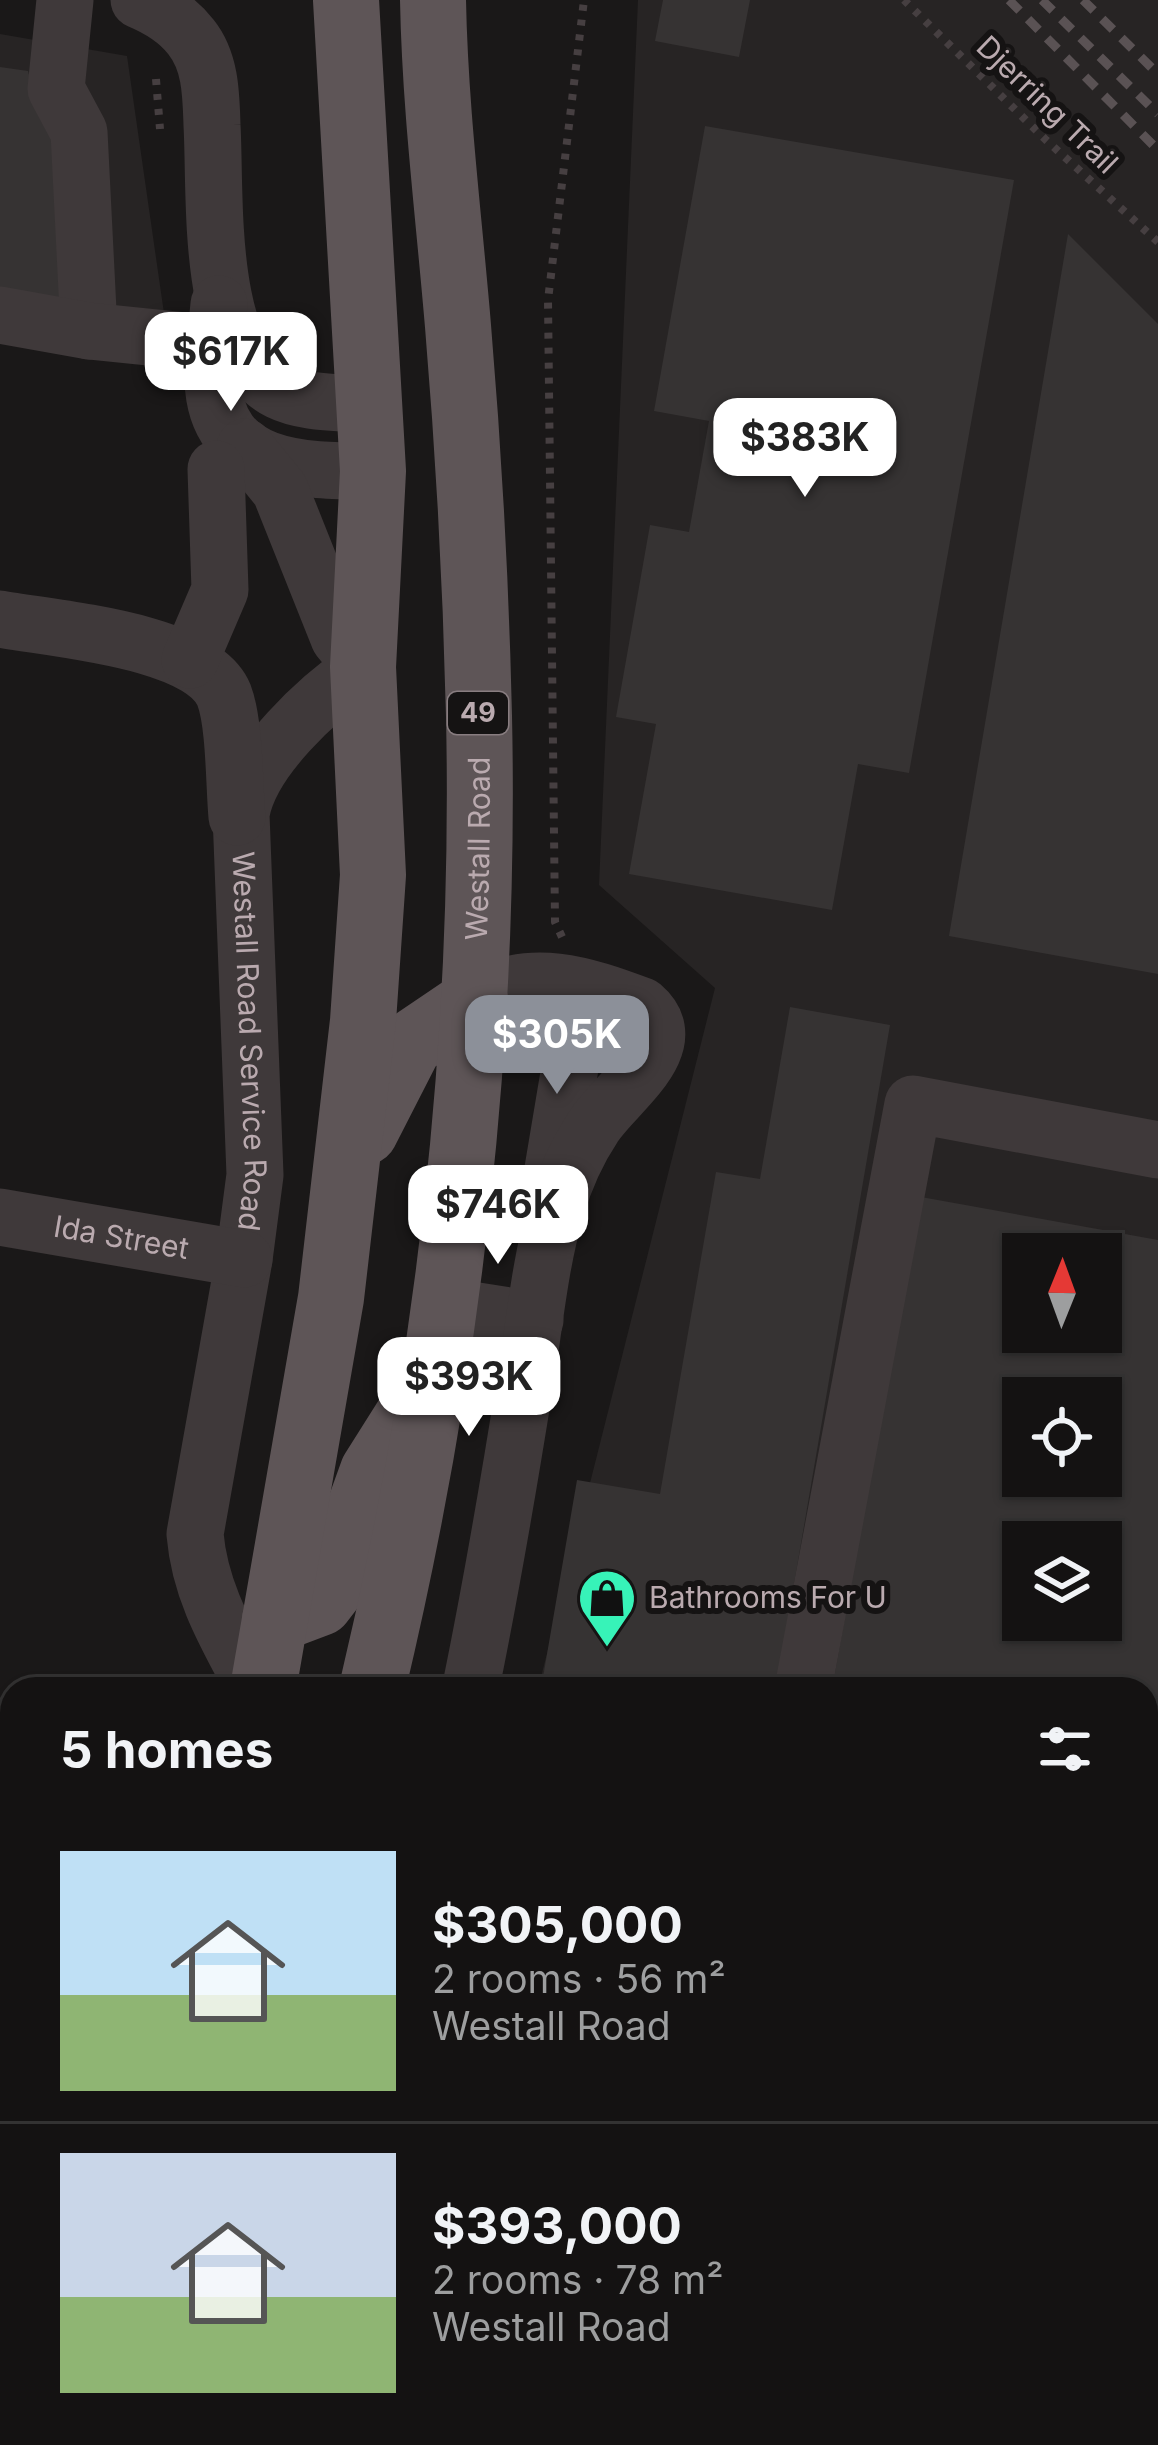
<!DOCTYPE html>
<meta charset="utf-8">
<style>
:root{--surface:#141212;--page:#212020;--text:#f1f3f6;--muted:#9d9e9f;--line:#333232;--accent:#8c9099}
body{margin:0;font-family:Inter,sans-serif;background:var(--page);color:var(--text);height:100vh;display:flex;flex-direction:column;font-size:45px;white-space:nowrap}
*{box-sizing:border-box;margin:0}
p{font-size:39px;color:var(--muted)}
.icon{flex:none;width:66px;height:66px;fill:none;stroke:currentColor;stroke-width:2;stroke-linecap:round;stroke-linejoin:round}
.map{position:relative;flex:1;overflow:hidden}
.panel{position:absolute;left:0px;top:1677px;width:1158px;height:768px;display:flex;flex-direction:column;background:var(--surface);border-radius:36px 36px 0 0;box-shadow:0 3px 9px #0004,0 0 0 3px var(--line)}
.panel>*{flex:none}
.needle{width:78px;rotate:1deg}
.tools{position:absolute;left:1002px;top:1233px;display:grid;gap:24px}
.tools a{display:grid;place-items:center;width:120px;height:120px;border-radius:0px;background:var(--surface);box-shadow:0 3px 9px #0004,0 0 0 3px var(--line);font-size:60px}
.price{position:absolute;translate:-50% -102px;padding:0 27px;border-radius:24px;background:#fff;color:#222;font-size:39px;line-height:78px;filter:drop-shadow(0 3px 6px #0008)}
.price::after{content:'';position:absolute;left:50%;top:72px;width:36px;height:27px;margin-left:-18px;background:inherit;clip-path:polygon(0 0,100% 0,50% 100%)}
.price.selected{background:var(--accent);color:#fff}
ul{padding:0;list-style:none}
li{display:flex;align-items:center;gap:36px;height:300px;padding:0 60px}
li+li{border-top:3px solid var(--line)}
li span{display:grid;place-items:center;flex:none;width:336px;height:240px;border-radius:0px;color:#555}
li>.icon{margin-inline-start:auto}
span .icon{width:144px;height:144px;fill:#fffc;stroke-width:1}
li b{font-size:51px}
h2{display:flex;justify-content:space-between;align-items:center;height:144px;padding:0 60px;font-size:51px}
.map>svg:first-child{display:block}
</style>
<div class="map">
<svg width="1158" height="2445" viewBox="0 0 1158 2445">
<rect width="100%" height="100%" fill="#1a1818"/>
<path fill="#272424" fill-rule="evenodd" d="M638,0H1158V2445H323L325,2433H1146V1689H538L715,988L599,885ZM1023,1254H1101V1332H1023ZM1023,1398H1101V1476H1023ZM1023,1542H1101V1620H1023Z
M0,34L127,56L171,362L0,333Z"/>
<path fill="#363333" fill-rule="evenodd" d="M663,0H750L739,57L655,41Z
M0,67L28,71L38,110L60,151L68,308L0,297Z
M705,126L1014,180L909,773L858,764L832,910L629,874L656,724L616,717L650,525L689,532L709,421L654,411Z
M1068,234L1158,324V974L949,936Z
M790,1007L890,1025L776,1689H541L577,1480L660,1494L716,1172L760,1179Z
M921,1197L1158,1240V1758L1146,1756V1689H832ZM1023,1254H1101V1332H1023ZM1023,1398H1101V1476H1023ZM1023,1542H1101V1620H1023Z"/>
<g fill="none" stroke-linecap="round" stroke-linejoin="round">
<path stroke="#463f41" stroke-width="8" stroke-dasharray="6 9" stroke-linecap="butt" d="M904,0L1046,140L1158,242
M156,79L160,129
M562,937L555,922L548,300L584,0"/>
<g stroke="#3f393a" stroke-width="57">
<path d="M65,0L56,89L79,132L89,331"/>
<path d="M139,0C158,8 178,20 191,37C211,62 211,95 212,125C216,197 205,354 279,391C305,404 342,402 370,405"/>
<path d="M219,304C217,328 212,355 213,380C216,472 305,471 373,471"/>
<path d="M0,315L89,331L216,344"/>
<path id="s1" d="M245,447L280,490L339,638L363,667C318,698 250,760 241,814L255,1175L244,1259L195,1534C200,1593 228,1638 255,1689"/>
<path d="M0,619C55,629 202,640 224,695C235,724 234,784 237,817"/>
<path d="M190,660L220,590L216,469"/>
<path d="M552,1175L583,990"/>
<path id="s2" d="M0,1217L244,1259"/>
<path d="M445,1306L535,1320"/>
<path d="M471,1686C491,1588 508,1489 524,1389C534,1330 539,1266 556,1209C564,1181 578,1150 594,1126C614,1094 688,1045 642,1006C586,985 528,965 475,1000"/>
<path d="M803,1689L913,1104L1158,1150"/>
<path d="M32,2445L35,2433"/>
<path d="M647,2445L649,2433"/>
</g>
<g stroke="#5e5557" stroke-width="66">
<path d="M365,1132L410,1044L475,1000"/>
<path d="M275,1620L320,1603L330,1590L373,1471L414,1406"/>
<path d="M263,1689L331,1298L363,1021L373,875L363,667L373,471L346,0"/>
<path id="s3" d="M372,1689C448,1371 486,1043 479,716C476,586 469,456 458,326C449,218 435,109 433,0"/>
<path d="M0,1801L12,1803"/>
<path d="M1146,1977L1158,1979"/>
<path d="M127,2445L129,2433"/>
<path d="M232,2445L234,2433"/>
</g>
<path stroke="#5a5254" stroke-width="9" stroke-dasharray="15 12" stroke-linecap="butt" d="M1009,0L1158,150
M1042,0L1158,114
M1083,0L1158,74"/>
</g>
<defs>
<g id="shop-pin" transform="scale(3)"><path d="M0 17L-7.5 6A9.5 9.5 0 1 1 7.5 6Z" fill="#37f3b8" stroke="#151313"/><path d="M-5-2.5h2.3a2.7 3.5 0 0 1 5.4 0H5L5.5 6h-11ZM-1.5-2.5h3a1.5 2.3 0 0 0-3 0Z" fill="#111"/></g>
</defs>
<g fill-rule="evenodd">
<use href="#shop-pin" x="607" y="1598"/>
</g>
<g text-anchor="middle" stroke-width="12" stroke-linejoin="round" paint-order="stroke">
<rect fill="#151313" stroke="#887d80" stroke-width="3" x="448" y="692" width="60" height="42" rx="9"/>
<g font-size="27" font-weight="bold" fill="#baaaaf">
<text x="478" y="722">49</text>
</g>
<g font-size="30" fill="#baaaaf" stroke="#151313">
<text transform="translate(1047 105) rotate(44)" y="10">Djerring Trail</text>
<text dy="10" stroke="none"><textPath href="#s3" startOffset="849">Westall Road</textPath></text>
<text dy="10" stroke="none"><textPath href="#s1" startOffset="675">Westall Road Service Road</textPath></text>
<text dy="10" stroke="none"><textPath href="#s2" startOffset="123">Ida Street</textPath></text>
</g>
<g font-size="30" fill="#baaaaf" stroke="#151313" text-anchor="start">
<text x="649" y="1608">Bathrooms For U</text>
</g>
</g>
</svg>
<div class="tools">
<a><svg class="needle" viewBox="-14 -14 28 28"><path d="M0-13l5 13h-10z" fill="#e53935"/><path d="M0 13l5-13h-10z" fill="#9d9e9f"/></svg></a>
<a><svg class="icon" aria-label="locate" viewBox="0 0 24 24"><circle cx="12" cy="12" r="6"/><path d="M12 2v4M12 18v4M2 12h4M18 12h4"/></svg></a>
<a><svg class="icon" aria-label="layers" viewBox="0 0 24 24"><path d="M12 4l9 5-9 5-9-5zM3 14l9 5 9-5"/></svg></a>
</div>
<b class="price" style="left:231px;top:414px">$617K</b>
<b class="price" style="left:805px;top:500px">$383K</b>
<b class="price selected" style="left:557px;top:1097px">$305K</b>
<b class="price" style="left:498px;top:1267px">$746K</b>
<b class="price" style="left:469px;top:1439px">$393K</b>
<section class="panel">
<h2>5 homes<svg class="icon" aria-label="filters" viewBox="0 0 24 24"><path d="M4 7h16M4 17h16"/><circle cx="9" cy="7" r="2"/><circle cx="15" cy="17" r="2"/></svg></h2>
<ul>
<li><span style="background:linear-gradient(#bfe0f5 60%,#8fb573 0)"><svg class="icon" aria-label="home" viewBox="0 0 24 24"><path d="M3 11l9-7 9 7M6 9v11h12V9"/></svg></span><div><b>$305,000</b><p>2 rooms · 56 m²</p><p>Westall Road</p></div></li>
<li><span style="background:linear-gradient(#c9d6e8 60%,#8fb573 0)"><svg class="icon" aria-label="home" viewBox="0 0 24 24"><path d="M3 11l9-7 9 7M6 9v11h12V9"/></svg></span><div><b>$393,000</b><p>2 rooms · 78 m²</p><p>Westall Road</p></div></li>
</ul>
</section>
</div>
